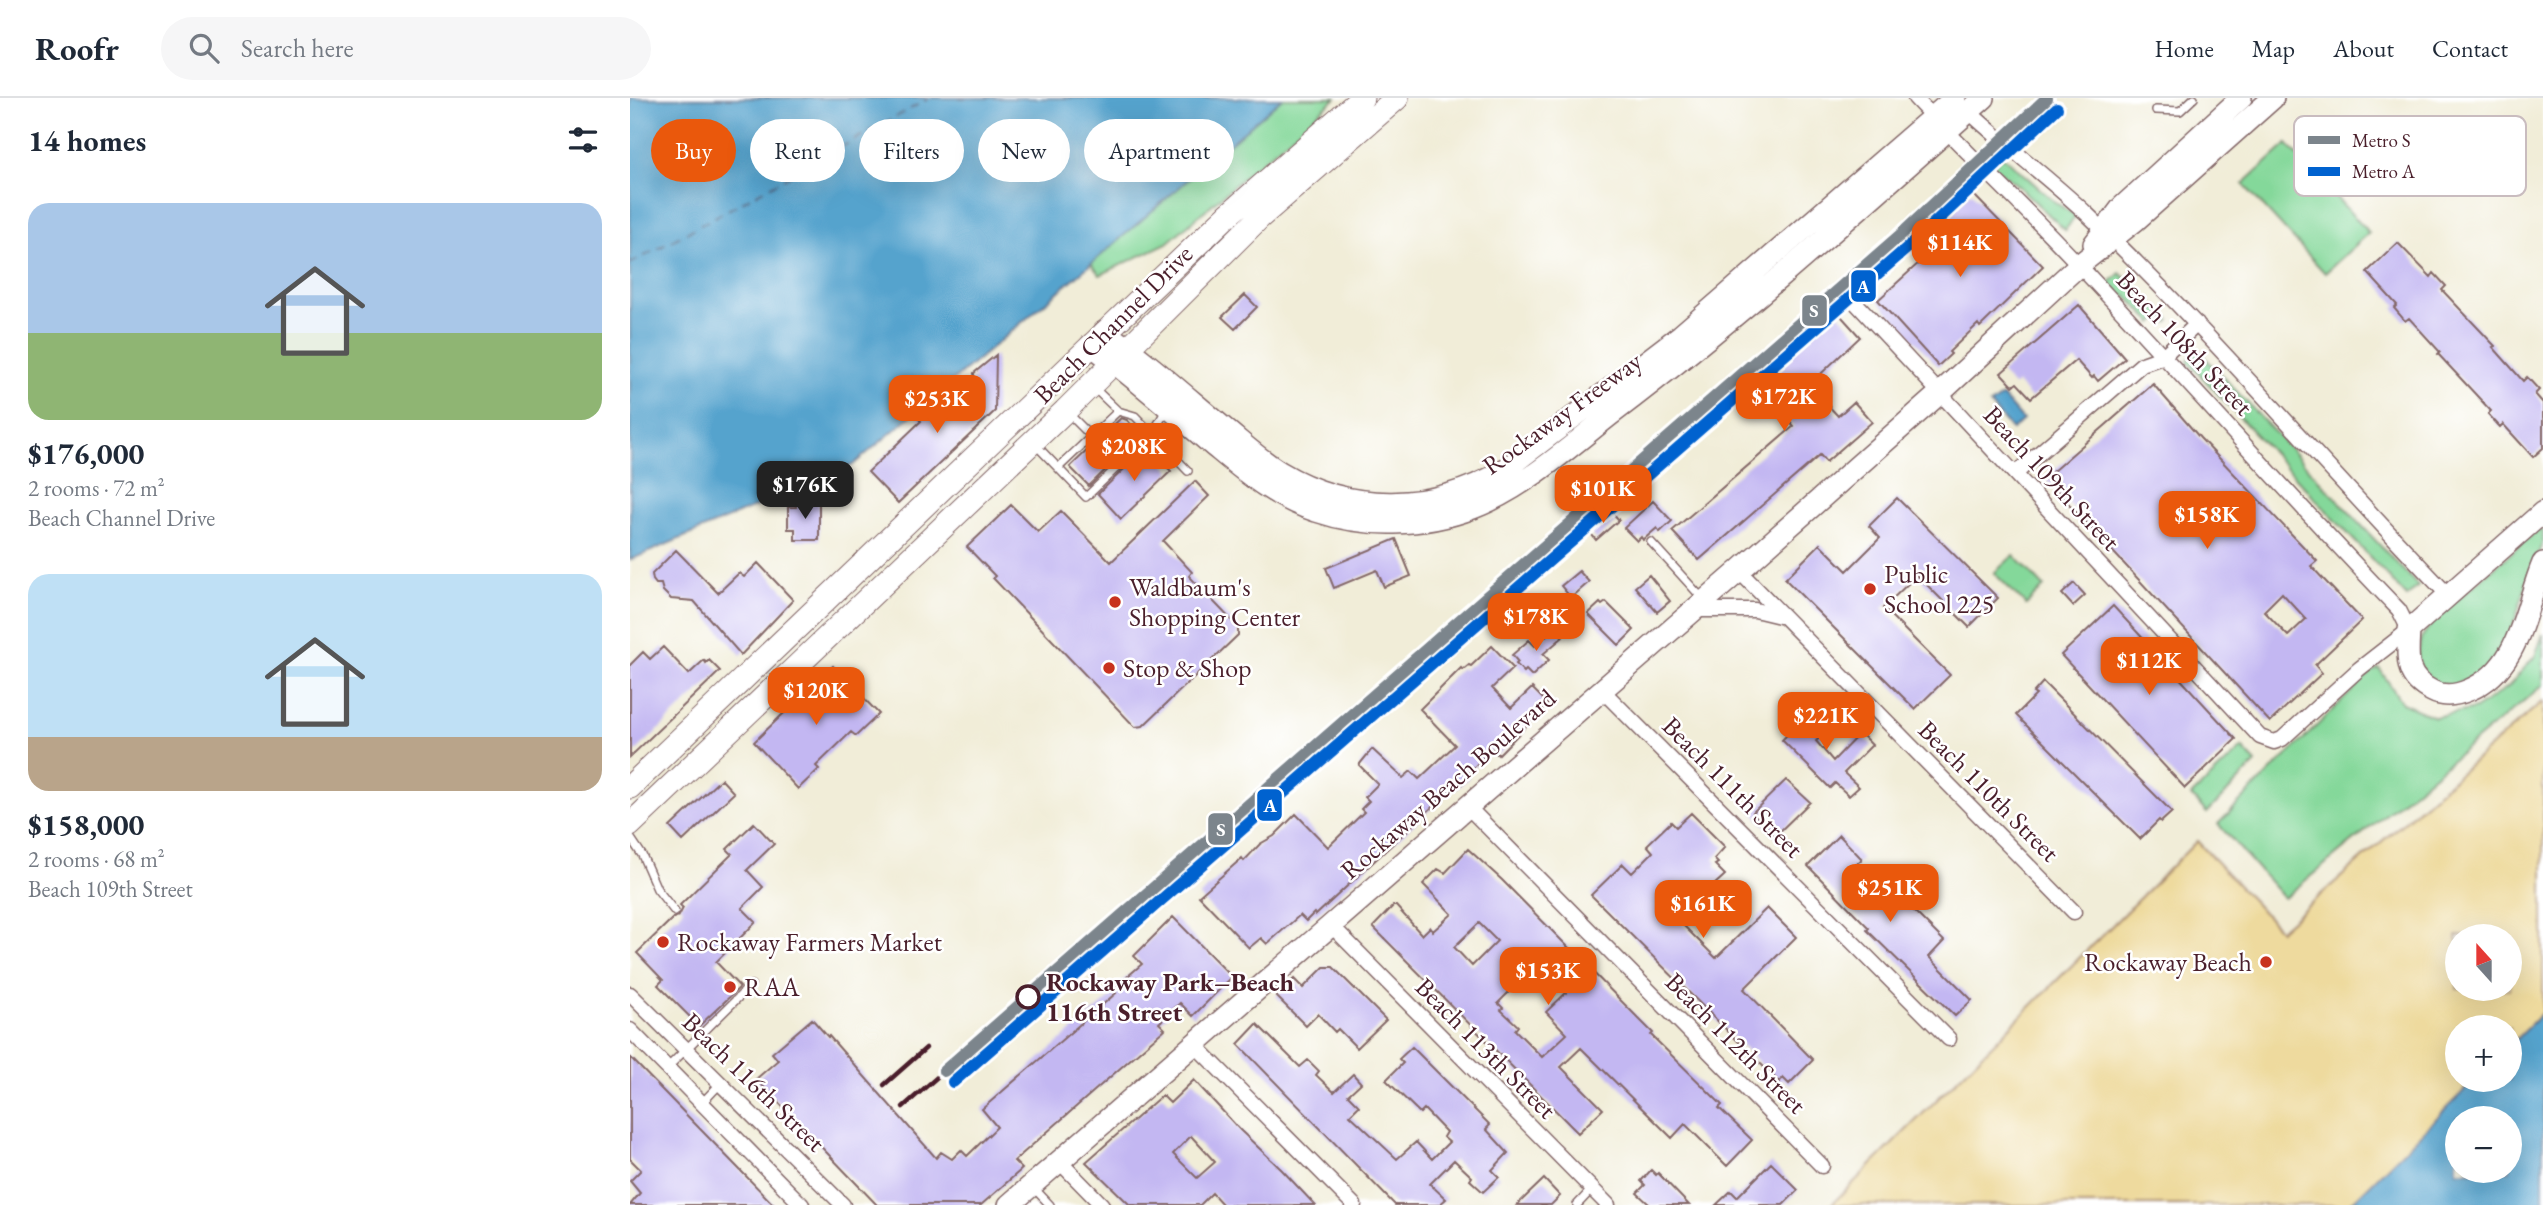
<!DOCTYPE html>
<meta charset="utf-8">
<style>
:root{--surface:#fff;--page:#f6f6f7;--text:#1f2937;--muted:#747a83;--line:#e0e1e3;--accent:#ea580c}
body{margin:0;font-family:"EB Garamond",serif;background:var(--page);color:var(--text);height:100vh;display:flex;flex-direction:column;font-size:26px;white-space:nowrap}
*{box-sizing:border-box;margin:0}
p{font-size:23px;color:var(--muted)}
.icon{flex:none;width:38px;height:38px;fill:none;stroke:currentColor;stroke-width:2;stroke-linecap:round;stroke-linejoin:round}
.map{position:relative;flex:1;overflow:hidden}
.sheet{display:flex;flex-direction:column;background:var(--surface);width:630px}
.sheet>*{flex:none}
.banner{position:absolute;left:21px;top:21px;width:665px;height:63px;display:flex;gap:14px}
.needle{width:46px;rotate:339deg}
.tools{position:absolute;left:1815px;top:826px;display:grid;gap:14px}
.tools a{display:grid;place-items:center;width:77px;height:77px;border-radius:50%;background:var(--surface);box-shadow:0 7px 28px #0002;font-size:35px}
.price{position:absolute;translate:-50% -60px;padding:0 16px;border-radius:14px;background:var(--accent);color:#fff;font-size:23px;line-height:46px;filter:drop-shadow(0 2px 4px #0008)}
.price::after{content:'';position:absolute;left:50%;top:42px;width:21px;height:16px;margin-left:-10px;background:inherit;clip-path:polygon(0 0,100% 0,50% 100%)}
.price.selected{background:#222;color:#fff}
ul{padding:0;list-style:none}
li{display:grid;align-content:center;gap:14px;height:371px;padding:0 28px}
li span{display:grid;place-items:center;height:217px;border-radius:21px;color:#555}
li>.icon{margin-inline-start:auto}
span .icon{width:126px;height:126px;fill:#fffc;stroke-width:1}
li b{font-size:30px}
h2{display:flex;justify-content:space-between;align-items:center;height:84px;padding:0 28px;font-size:30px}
.tag{padding:0 24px;border-radius:32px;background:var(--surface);box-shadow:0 7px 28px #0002;font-size:24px;line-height:63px}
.tag.selected{background:var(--accent);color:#fff}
header{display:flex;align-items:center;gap:42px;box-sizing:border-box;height:98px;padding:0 35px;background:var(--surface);border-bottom:2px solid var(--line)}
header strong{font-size:33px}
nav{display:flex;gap:38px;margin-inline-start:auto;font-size:24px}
.search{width:490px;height:63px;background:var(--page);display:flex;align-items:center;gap:18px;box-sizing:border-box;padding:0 24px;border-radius:38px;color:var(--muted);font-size:26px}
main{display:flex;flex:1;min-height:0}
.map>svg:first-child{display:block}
</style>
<header>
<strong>Roofr</strong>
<div class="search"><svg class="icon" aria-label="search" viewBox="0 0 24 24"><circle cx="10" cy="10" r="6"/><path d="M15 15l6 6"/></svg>Search here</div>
<nav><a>Home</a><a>Map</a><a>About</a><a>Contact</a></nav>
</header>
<main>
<section class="sheet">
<h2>14 homes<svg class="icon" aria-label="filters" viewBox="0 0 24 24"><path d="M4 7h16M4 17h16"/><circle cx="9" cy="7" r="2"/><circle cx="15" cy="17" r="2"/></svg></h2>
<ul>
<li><span style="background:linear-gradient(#a9c7e8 60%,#8fb573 0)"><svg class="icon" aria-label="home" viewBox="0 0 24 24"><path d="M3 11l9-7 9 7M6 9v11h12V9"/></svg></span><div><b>$176,000</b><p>2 rooms · 72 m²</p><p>Beach Channel Drive</p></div></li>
<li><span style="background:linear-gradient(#bfe0f5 75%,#b9a48a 0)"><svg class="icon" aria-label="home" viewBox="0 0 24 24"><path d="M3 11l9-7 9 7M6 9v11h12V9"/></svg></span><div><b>$158,000</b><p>2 rooms · 68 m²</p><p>Beach 109th Street</p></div></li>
</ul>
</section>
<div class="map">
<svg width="1913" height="1107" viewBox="0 0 1913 1107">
<rect width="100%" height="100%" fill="#fff"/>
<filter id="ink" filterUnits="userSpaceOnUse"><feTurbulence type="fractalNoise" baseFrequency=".0143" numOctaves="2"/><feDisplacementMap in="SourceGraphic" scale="14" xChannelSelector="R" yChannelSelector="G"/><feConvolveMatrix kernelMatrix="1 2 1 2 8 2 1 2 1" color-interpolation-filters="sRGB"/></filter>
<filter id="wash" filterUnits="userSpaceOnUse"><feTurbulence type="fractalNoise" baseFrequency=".00686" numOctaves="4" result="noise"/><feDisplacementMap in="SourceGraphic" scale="28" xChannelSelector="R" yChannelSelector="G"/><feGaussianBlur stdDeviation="1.57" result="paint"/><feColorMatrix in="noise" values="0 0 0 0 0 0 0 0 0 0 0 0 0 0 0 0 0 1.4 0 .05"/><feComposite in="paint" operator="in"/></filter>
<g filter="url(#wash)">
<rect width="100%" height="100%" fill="#f1edd8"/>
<path fill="#84d89a" stroke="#677c62" stroke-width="2" d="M652,0H706L537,145L470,177L461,166Z
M1657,46L1739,135L1695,175L1613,86Z
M1373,58L1426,105L1446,118L1435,132L1385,85L1362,68Z
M1490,175L1540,222L1538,225L1531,218L1523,225L1496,198L1494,200L1486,198L1476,188Z
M1568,252L1788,488L1777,499L1557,263Z
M1909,431L1913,433V444L1901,473L1878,543L1851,576L1821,589L1806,587L1790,569L1788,556L1791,540L1806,520Z
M1384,457L1414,489L1396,507L1364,475Z
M1913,536V587L1654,800L1588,726L1741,574L1749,570L1772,605L1804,619L1845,611L1878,589L1905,558Z
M1612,650L1626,665L1577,715L1561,698Z"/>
<path fill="#eeda9e" stroke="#9c7c64" stroke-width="2" fill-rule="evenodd" d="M1913,603V914L1880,947V929H1827V982H1845L1719,1107H1201L1567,743L1650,832ZM1827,838H1880V891H1827Z"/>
<path fill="#54a3cd" stroke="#4f617c" stroke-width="2" fill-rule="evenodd" d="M0,0H652L461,166L223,367L0,462Z
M1372,298L1393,322L1382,332L1360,307Z
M1913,914V1107H1719L1845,982H1880V947ZM1880,1020V1073H1827V1020Z"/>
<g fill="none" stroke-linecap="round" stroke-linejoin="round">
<path stroke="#4e5a74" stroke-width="2" stroke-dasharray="9 7" stroke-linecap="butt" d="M0,166L300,0"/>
</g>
<g id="blocks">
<path fill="#c3b7f2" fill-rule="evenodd" d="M1341,94L1413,168L1350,229L1348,226L1319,254L1321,256L1308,268L1248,202L1301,154L1289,141L1310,121L1312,123Z
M1768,145L1801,179L1804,175L1816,188L1812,192L1865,248L1863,249L1893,283L1897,279L1909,292L1905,296L1913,305V350L1903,359L1873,326L1870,329L1858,316L1861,313L1808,256L1810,254L1779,220L1775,223L1764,210L1767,207L1737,174Z
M615,197L627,209L605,231L592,219Z
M1449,207L1495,260L1468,283L1464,278L1462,280L1446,262L1401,300L1387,285L1383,288L1371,275Z
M1202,208L1230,239L1179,287L1208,318L1224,304L1242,324L1196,364L1190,357L1069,462L1042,433L1164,328L1122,280Z
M366,257L365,313L268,405L238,374L291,323L288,320L304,304L312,312L344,281V275Z
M1523,286L1570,340L1687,463L1681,468L1732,522L1685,567L1692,575L1640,624L1415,380ZM1652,495L1676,521L1658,538L1634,513Z
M491,320L497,322L511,337L459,388L440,369Z
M517,349L541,373L491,421L468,396Z
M565,383L579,398L533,443L562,474L559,478L608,529V537L513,628L505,629L363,480L365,478L337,449L381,407L408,434L431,413L481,464Z
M1267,400L1368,500L1339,529L1287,477L1253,510L1320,577L1285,611L1155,481L1190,446L1217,473L1250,440L1239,428Z
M1023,403L1042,423L1030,434L1027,430L1013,442L1011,439L1007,443L994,430Z
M166,404H189V442H165V431H158V409H166Z
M980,412L989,422L966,442L957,431Z
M766,441L781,478L754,489L747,472L704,490L696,470Z
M46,452L88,495L109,475L114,479L128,465L163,502L111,557L64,503L41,501L33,493L31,486H26L23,482L22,476Z
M949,473L959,484L941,500L931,488Z
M1019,477L1040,503L1027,514L1005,489Z
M1444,485L1455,497L1443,508L1432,496Z
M976,504L1004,532L989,547L958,516L970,505L972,507Z
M1483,508L1606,641L1555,690L1431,557Z
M924,530L933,539L913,556L919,562L902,578L896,572L894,574L886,566L888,564L882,557L899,542L905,548Z
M862,548L883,570L862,590L881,610L902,590L918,606L868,657L862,651L836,677L839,679L826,691L824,689L686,817L684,815L676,823L670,817L637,846L631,840L619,850L569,798L612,760L614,763L630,746L644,738L666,716L698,749L734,714L731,711L739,703L735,699L748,686L729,667L742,651L773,680L781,673L789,681L825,647L790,611L831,570L833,572L839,567L841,568Z
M33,549L59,576L74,562L76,565L79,562L90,573L0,659V567L13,554L20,561Z
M203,568L249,616L226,638L221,634L186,668L189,671L168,691L124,644Z
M1413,584L1542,714L1531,724L1529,722L1510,741L1386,617L1406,597L1403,595Z
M1187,612L1194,618L1199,614L1208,623L1186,643L1203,663L1230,635L1242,647L1214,675L1229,689L1219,698L1205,685L1200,690L1152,642L1167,627L1169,630Z
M1221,612L1233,624L1220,637L1208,625Z
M91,681L104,695L53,743L40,729Z
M1156,682L1180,704L1145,738L1123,714Z
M1061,715L1095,749L1084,761L1088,765L1085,767L1095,777L1083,788L1086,790L1051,825L1086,860L1137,810L1166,839L1114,891L1183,962L1159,986L1153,980L1149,984L961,797L993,766L1002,775L1023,754L1017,747L1041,724L1046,729Z
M124,725L144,746L117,772L133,789L112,810L126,824L86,864L110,889L69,928L28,887L33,882L7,855L43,820L49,818L53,810L50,807L102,756L97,751Z
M1209,737L1232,761L1223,769L1227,773L1222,777L1245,800L1248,798L1252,799L1261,808L1270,799L1314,843L1299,859L1342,902L1325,918L1237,832L1239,830L1178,768Z
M838,751L872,782L1011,923L1023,935L1021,937L1092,1007L1089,1010L1122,1042L1097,1068L1055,1026L1042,1040L951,950L931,969L973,1011L948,1035L743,829L763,808H766L792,837L800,829L803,833L822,816L793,786L808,771L815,775ZM849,825L867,843L842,868L824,849ZM893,854L912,873L915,870L938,893L916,914L937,936L912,959L885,932L888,928L871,912L873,910L868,905L886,887L873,874Z
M543,819L602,879L563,918L550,905L529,925L535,931L384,1063L392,1071L351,1107H247L126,981L148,962L142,955L182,921L198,939L199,938L306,1060L311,1054L322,1061L331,1052L337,1058L367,1029L352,1011L486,895L483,891L512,866L504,858Z
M694,869H703L756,922L727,950L708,931L705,934L688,916L676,928L646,898L664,881L673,890Z
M627,926L670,969L678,962L689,973L686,977L704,994L723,976L731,985L718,997L729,1008L720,1017L767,1061L786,1044L802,1061L819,1044L813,1039L816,1034L794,1011L790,1015L756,982L773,965L769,961L782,949L860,1027L856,1031L878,1055L862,1072L869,1079L853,1094L840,1082L842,1079L824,1062L800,1086L816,1101L809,1107H765L608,946Z
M0,959L112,1074L144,1107H0L10,1095L0,1083L11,1072L0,1061Z
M564,982L610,1032L652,1072L685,1107H593L582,1095L570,1107H500L456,1064L532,997L540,1005ZM561,1038L585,1064L567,1080L543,1056Z
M1141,1065L1168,1092L1153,1107H1086L1101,1093L1107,1099Z
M1021,1072L1026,1077L1028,1075L1059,1107H1020L1007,1095L1015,1087L1011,1083Z
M914,1081L930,1098L921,1107H887Z"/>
</g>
</g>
<g filter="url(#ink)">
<use href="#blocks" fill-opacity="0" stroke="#846768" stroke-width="2"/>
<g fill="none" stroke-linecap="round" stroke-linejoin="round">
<g stroke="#846768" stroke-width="10">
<path id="lane" d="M1526,12L1550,13L1564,0
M463,289L488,313
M437,314L461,338
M406,347L456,399L523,335L537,310
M428,370L488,313L505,318L558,373
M1021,444L1072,500
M0,739L12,757L27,791L45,814
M37,970L121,887
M72,1005L90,986
M402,1088L420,1107
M947,1107L962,1091"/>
</g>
<g stroke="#846768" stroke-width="17">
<path id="street" d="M1334,9C1374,47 1418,79 1458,117C1584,237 1697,372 1818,497
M1225,204L1630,639L1644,644L1652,641L1729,571L1779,532L1769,512C1660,399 1556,281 1448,166C1395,109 1338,57 1285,0
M1385,376L1512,266L1532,259L1567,226
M1109,473L1444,814
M1064,512H1125L1150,518
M971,591L1319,941
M837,708L1192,1068
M700,826L978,1107
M0,896L213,1107
M0,932L172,1107
M564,946L724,1107
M429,1063L472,1107"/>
</g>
<g stroke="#846768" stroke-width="24">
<path id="secondary" d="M1464,146L1492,109L1611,0
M474,234C517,263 555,298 595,331C613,346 630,362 650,374C720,416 804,414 873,373L1051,237L1325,0
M461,247C502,277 541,312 580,345C613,372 644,400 686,413C736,430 793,429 843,410C895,390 940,348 984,314C1113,216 1233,107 1354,0
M1913,414L1779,532C1778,558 1773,579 1802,593C1813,599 1827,597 1839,592C1891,570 1894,510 1913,465
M379,1107L1109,473L1310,295L1449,167L1506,122L1643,0"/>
</g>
<g stroke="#846768" stroke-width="25">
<path id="primary" d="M0,689L598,117L732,0
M0,727L435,313L630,119L767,0"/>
</g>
<use href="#lane" stroke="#fff" stroke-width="7"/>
<use href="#street" stroke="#fff" stroke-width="14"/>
<use href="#secondary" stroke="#fff" stroke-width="21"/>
<use href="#primary" stroke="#fff" stroke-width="23"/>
<path stroke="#4a1f2b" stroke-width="4.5" d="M254,987L296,950
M273,1009L314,973"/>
<g stroke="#fff" stroke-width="18">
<path id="metro-1" d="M314,973L1276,132L1417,0"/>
</g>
<g stroke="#fff" stroke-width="18">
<path id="metro-2" d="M323,984L1285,143L1427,10"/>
</g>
<use href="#metro-1" stroke="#7c858c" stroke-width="12"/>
<use href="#metro-2" stroke="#0062cf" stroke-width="12"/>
</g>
</g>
<g fill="#c8321e" stroke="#fff" stroke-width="2.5">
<circle cx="1240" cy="491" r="7"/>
<circle cx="485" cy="504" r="7"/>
<circle cx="479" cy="570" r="7"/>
<circle cx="33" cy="844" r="7"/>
<circle cx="1636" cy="864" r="7"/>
<circle cx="100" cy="889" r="7"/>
</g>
<circle fill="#fff" stroke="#4a1f2b" stroke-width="3.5" cx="398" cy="899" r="11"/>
<g text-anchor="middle" stroke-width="5" stroke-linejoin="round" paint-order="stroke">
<g font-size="26" fill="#4a1f2b" stroke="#fff">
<text transform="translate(483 226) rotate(-45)" y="9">Beach Channel Drive</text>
<text transform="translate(1555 245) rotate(47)" y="9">Beach 108th Street</text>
<text transform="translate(932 315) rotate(-36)" y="9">Rockaway Freeway</text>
<text transform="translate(1422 380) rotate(47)" y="9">Beach 109th Street</text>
<text transform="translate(818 686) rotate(-41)" y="9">Rockaway Beach Boulevard</text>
<text transform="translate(1103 689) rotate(45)" y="9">Beach 111th Street</text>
<text transform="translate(1359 693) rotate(45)" y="9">Beach 110th Street</text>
<text transform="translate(1106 945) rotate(45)" y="9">Beach 112th Street</text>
<text transform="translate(856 950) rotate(45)" y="9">Beach 113th Street</text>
<text transform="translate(124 984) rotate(44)" y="9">Beach 116th Street</text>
</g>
<g font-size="26" fill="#4a1f2b" stroke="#fff" text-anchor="start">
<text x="1254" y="485">Public<tspan x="1254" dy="30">School 225</tspan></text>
<text x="499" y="498">Waldbaum's<tspan x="499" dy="30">Shopping Center</tspan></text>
<text x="493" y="579">Stop &amp; Shop</text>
<text x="47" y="853">Rockaway Farmers Market</text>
<text x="1622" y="873" text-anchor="end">Rockaway Beach</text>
<text x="114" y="898">RAA</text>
</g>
<g font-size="26" font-weight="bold" fill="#4a1f2b" stroke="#fff" text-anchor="start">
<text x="416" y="893">Rockaway Park–Beach<tspan x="416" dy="30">116th Street</tspan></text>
</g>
</g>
<rect x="1664" y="18" width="232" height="80" rx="10" fill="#fff" stroke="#c9bcbf" stroke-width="2"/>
<rect x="1678" y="38" width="32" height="8" fill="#7c858c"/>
<rect x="1678" y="69" width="32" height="9" fill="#0062cf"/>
<g font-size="19" fill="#4a1f2b">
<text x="1722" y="49">Metro S</text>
<text x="1722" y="80">Metro A</text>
</g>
<g stroke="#fff" stroke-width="2.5">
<rect x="1220" y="171" width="27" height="34" rx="7" fill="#0062cf"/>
<rect x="1171" y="196" width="27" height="33" rx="7" fill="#7c858c"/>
<rect x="626" y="690" width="27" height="34" rx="7" fill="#0062cf"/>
<rect x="577" y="714" width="27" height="34" rx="7" fill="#7c858c"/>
</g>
<g font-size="19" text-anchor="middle" font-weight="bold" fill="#fff">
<text x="1233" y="195">A</text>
<text x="1184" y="219">S</text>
<text x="640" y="714">A</text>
<text x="591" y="738">S</text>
</g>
</svg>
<div class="tools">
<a><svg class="needle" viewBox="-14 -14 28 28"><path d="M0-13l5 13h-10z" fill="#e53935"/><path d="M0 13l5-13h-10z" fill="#747a83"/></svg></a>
<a>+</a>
<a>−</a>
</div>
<b class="price" style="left:1330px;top:181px">$114K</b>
<b class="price" style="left:1154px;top:335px">$172K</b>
<b class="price" style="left:307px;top:337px">$253K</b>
<b class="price" style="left:504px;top:385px">$208K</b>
<b class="price selected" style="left:175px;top:423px">$176K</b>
<b class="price" style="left:973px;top:427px">$101K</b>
<b class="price" style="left:1577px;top:453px">$158K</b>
<b class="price" style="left:906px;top:555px">$178K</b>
<b class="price" style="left:1519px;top:599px">$112K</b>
<b class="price" style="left:186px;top:629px">$120K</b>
<b class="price" style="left:1196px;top:654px">$221K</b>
<b class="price" style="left:1260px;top:826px">$251K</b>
<b class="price" style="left:1073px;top:842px">$161K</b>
<b class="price" style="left:918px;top:909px">$153K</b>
<div class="banner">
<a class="tag selected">Buy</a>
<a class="tag">Rent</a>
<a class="tag">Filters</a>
<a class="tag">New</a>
<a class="tag">Apartment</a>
</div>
</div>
</main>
